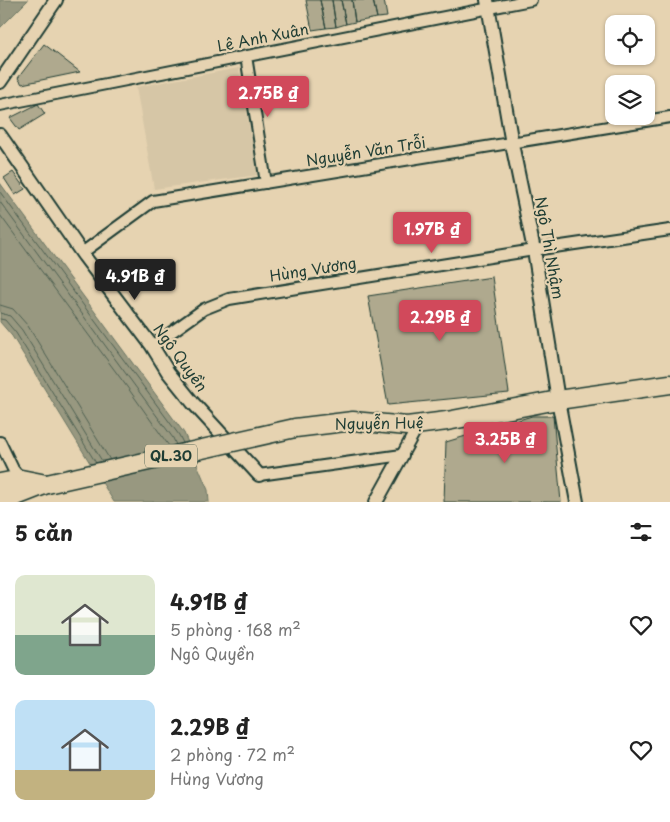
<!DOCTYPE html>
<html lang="vi">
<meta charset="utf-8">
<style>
:root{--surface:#fff;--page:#f2f2f2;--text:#222;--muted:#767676;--accent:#d1495b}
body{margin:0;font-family:"Playpen Sans",sans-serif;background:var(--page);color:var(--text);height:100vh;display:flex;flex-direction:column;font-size:19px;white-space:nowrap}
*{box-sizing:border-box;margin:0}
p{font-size:16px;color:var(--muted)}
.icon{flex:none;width:28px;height:28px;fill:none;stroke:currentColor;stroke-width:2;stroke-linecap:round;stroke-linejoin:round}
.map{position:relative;height:502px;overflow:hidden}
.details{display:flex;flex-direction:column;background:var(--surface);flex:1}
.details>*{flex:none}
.fabs{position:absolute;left:605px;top:15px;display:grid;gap:10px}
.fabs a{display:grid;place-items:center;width:50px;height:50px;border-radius:10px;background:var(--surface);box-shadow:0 1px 4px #0004;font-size:25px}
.price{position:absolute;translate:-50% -42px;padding:0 11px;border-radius:5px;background:var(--accent);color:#fff;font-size:16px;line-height:32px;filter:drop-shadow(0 1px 2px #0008)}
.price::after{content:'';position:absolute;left:50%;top:30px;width:15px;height:11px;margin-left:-8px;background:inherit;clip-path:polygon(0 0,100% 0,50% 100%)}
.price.selected{background:#222;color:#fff}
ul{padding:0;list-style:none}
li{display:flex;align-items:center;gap:15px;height:125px;padding:0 15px}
li span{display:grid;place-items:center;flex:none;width:140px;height:100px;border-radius:10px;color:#555}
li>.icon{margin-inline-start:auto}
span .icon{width:60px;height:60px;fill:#fffc;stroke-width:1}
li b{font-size:21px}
h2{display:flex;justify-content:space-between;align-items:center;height:60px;padding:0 15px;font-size:21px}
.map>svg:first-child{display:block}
</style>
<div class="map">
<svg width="670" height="502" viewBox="0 0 670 502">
<rect width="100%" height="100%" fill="#e6d3b1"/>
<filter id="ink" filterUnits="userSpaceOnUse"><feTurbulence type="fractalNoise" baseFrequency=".02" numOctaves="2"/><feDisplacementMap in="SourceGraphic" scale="10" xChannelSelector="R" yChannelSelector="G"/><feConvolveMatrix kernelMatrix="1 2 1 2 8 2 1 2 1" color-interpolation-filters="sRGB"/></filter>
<g filter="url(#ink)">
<path fill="#d6c6a6" d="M239,68L258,175L154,189L136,87Z"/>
<path fill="#989880" stroke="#687462" d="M0,0H28L0,28Z
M0,183L184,433L208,490L209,502H114L12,336L0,322Z"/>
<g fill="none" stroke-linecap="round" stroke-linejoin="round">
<path stroke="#4f6152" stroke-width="1" d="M0,192L179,435L183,443
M0,202L173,438L176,445
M0,215L130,391L169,446
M0,305L13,309L28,326L110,460
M0,313L10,316L22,330L102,461
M0,319L5,320L16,333L96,463"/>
</g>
<path fill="#afa98e" stroke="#1f3d34" d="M306,0H320L326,28L312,30Z
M320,0H332L336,27L326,28Z
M332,0H341L346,24L336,27Z
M341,0H352L355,22L346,24Z
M352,0H373L377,18L355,22Z
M373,0H384L387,17L377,18Z
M44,44L80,72L22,84L18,78Z
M38,104L45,114L19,130L10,118Z
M13,172L25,189L15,195L4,178Z
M492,277L509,393L388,405L368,296Z
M532,416H553L561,502H444L446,442Z"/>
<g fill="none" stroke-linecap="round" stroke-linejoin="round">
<g stroke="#1f3d34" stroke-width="14">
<path id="minor" d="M246,56L266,183
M0,105L531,0
M82,253L153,201L670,117
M152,346L204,309L229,299L534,250L670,230
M0,442L13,469L21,479
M259,475L402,455L419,424"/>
</g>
<g stroke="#1f3d34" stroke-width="16">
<path id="tertiary" d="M487,0L512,144L534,250L558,400L577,502
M0,82L56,0
M0,135L84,256L152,346L168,372L193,403L259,475
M376,502L402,455"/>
</g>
<g stroke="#1f3d34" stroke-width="21">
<path id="trunk" d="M295,428L353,421L407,426L447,421L558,400L670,384
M0,483L21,479L46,484
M0,500L14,497L47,484"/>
</g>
<use href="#minor" stroke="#e6d3b1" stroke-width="10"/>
<use href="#tertiary" stroke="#e6d3b1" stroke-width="12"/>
<use href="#trunk" stroke="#e6d3b1" stroke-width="18"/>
<g stroke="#1f3d34" stroke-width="21" stroke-linecap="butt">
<path id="trunk-bridge" d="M47,484L295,428"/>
</g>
<use href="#trunk-bridge" stroke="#e6d3b1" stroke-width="18"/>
</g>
</g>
<g text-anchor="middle" stroke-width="4.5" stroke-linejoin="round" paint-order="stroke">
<rect fill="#e6d3b1" stroke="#5b6a5a" stroke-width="1" x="145" y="444.5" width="52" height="23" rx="4"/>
<g font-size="14" font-weight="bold" fill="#1f3d34">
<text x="171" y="461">QL.30</text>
</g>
<g font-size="15" fill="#1f3d34" stroke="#e6d3b1">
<text transform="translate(263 38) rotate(-11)" y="5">Lê Anh Xuân</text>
<text transform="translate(366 152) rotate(-9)" y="5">Nguyễn Văn Trỗi</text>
<text transform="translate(549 248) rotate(80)" y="5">Ngô Thì Nhậm</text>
<text transform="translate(313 270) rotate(-9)" y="5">Hùng Vương</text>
<text transform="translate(180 358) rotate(54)" y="5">Ngô Quyền</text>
<text transform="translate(379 424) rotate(-1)" y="5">Nguyễn Huệ</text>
</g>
</g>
</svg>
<div class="fabs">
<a><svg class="icon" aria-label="locate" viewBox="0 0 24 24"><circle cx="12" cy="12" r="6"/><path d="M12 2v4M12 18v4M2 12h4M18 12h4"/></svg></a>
<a><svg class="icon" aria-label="layers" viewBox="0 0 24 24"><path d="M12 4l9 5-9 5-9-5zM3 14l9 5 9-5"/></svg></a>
</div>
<b class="price" style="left:268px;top:118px">2.75B ₫</b>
<b class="price" style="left:432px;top:254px">1.97B ₫</b>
<b class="price selected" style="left:135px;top:301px">4.91B ₫</b>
<b class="price" style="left:440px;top:342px">2.29B ₫</b>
<b class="price" style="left:505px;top:464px">3.25B ₫</b>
</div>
<section class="details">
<h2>5 căn<svg class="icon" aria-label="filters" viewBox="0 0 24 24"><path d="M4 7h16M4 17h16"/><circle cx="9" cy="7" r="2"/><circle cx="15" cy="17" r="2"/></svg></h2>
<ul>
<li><span style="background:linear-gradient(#dfe7d0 60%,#7fa58c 0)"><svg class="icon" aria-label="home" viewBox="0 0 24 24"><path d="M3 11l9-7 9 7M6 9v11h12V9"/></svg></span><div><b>4.91B ₫</b><p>5 phòng · 168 m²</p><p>Ngô Quyền</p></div><svg class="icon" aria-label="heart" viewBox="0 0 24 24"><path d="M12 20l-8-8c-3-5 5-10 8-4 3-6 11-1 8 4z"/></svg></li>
<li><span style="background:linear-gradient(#bfe0f5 70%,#c2b280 0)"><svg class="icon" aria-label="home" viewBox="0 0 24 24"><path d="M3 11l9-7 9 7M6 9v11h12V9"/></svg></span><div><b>2.29B ₫</b><p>2 phòng · 72 m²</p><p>Hùng Vương</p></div><svg class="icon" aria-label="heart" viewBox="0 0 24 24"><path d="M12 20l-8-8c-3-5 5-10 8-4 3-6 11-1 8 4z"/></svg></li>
</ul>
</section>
